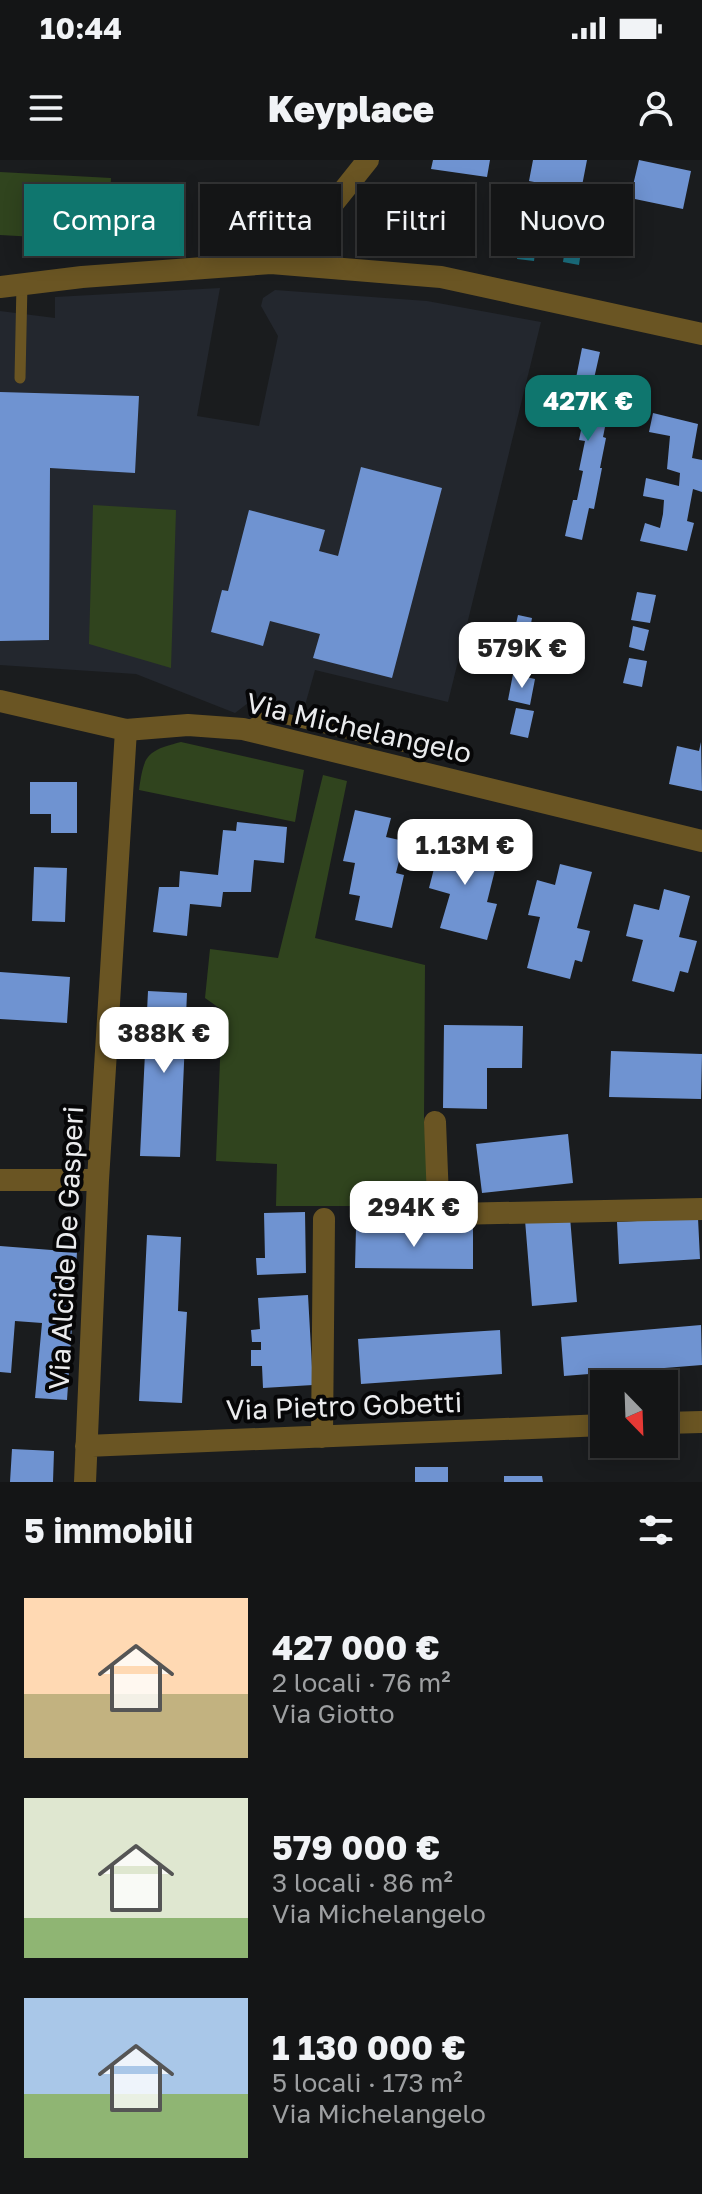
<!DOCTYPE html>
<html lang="it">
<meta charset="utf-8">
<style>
:root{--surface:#141516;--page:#212223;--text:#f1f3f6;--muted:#9d9fa1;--line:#333435;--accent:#0f766e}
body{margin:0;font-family:"Golos Text",sans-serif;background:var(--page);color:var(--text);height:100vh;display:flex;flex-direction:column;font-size:30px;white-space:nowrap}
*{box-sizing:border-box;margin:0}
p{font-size:26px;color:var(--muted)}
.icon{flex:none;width:44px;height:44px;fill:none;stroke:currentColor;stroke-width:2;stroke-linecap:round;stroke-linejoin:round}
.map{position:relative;height:1322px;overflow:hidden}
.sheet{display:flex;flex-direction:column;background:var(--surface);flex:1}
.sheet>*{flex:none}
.banner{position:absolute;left:24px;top:24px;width:654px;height:72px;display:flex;gap:16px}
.needle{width:52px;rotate:157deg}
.tools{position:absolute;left:590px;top:1210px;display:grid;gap:16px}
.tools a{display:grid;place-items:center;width:88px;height:88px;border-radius:0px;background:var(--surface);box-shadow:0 4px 20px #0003,0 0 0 2px var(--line);font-size:40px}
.price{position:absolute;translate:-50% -68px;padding:0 18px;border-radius:16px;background:#fff;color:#222;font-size:26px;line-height:52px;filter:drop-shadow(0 2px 4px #0008)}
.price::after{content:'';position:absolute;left:50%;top:48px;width:24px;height:18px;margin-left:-12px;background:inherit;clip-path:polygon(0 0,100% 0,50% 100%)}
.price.on{background:var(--accent);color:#fff}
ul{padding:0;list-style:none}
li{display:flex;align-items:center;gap:24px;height:200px;padding:0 24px}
li span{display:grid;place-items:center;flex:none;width:224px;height:160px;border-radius:0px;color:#555}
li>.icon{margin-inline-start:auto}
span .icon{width:96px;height:96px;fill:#fffc;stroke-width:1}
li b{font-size:34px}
h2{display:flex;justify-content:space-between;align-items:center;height:96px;padding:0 24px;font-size:34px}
.chip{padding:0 28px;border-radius:0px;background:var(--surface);box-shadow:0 4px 20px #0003,0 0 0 2px var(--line);font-size:28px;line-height:72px}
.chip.on{background:var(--accent);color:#fff}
.status{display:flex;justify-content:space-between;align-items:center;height:56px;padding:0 40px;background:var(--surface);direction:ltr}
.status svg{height:22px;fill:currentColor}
header{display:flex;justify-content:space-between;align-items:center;height:104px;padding:0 24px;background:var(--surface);font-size:36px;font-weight:800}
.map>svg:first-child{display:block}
</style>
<div class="status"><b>10:44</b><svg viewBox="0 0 49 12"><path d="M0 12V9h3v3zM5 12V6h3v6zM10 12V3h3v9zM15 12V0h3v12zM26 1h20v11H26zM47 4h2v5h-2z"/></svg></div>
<header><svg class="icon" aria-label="menu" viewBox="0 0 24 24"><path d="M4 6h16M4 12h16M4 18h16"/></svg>Keyplace<svg class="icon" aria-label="person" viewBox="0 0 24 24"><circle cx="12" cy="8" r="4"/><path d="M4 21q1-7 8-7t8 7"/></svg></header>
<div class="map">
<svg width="702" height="1322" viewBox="0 0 702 1322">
<rect width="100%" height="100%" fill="#1a1c1e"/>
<path fill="#23272e" d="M220,128L197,256L259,266L278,176L261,146L263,138L275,130L427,141L541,162L448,542L315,510L302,556L248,543L235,553L136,514L0,505V151L55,158V137Z"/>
<path fill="#30441e" d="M0,12L111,18L107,81L0,75Z
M93,345L176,350L171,508L89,484Z
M181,582L304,610L295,662L139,630C144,595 146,591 181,582Z
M323,615L347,621L315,778L425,805L424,958L430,1046H276L277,1004L216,1001L222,850L205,838L210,789L278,798Z"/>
<path fill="#1b7182" d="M390,51L429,55L427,73L388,69Z
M521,67L538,69L534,101L517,99Z
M567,75L583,78L579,105L563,102Z"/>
<path fill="#6f93d1" d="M433,0H490L487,17L431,9Z
M533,0H587L581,31L529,21Z
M639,0L691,11L683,49L630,38Z
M582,188L600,192L593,223L602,225L597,250L608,252L603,277L606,278L600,308H602L594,349L589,348L582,380L565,376L573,340H577L583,311L579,310L585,281L579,280L585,251L575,250L581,225L575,223Z
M0,232L139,236L135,313L50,308L49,480L0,481Z
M653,253L698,264L692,298L702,300V332L693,329L687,361L694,363L687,391L640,381L645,363L660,368L663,354L664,340L643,336L646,318L679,326L680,313L667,309L670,276L649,272Z
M361,307L442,328L392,518L313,498L320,474L270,461L263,486L211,472L222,430L228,431L249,350L325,370L319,391L338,396Z
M637,432L656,435L650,463L631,460Z
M518,455L532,458L528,480L513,477Z
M633,466L649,470L644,491L629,487Z
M515,484L531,487L526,510L510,507Z
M629,498L647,501L642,527L623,523Z
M513,514L535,519L530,545L508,540Z
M516,548L534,551L528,578L510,574Z
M701,582L702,631L669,624L677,586L699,591Z
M30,622H77V673H51V654H30Z
M355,650L391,658L386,677L404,681L396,713L404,715L392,768L355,760L360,736L349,734L355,703L343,701Z
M237,662L287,667L284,703L254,700L251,732H223L221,747L190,744L187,776L153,772L159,727H179L180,711L218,715L223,670L236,671Z
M443,674L484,684L480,702L496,706L487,742L497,744L487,780L440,768L450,734L429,728Z
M560,704L592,712L577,768L590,771L582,802L575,800L570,819L527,808L540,757L528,755L537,720L555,725Z
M34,707L67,708L65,762L32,761Z
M664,729L690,736L679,777L697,781L688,813L680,811L674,832L632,821L643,780L626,776L634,744L659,750Z
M0,812L70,817L67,863L0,859Z
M148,831L187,833L180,997L140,996Z
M444,865L523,866L522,908H487V949L443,948Z
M611,891L702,894L701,939L609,937Z
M568,974L573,1023L482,1033L476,984Z
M305,1052L306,1113L257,1115L256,1098H265L264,1053Z
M570,1057L577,1142L532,1146L525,1060Z
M698,1058L700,1099L619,1104L617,1062Z
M356,1068L473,1069V1109L355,1108Z
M147,1075L181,1077L178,1151L187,1152L182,1243L139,1241Z
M0,1086L77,1092L67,1240L35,1238L42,1163L15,1161L11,1213L0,1212Z
M308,1135L313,1225L263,1228L262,1206H251V1190H261V1182H252L251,1170L260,1169L258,1138Z
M701,1165L702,1205L564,1216L561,1177Z
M500,1170L502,1214L361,1224L358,1179Z
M12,1289L54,1291L53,1322H10Z
M415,1307H448V1322H415Z
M504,1316H542L543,1322H504Z"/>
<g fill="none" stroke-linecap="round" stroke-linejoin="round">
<path stroke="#6a5523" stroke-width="11" d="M20,218L22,124
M247,567L269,555L423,591"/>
<path stroke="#6a5523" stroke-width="22" d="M299,105L328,50L368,0
M0,541L126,570L188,565L243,569L702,681
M435,962L438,1039L452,1054L702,1049
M0,1020H98
M664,1263L702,1262
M322,1277L324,1059
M86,1286L604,1265
M85,1322L98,1020L126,570"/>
<path stroke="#6a5523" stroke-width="22" d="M0,127L82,117L271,103L441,117L702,174"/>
</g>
<g text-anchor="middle" stroke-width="8" stroke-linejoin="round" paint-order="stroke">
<g font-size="28" fill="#eaebed" stroke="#060607">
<text transform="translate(359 568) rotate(13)" y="10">Via Michelangelo</text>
<text transform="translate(66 1088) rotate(-87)" y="10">Via Alcide De Gasperi</text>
<text transform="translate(344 1246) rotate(-2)" y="10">Via Pietro Gobetti</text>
</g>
</g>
</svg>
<div class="tools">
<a><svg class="needle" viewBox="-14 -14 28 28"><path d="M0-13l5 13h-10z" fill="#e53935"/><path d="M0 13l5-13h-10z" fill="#9d9fa1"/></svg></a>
</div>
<b class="price on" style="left:588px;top:283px">427K €</b>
<b class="price" style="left:522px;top:530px">579K €</b>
<b class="price" style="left:465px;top:727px">1.13M €</b>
<b class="price" style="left:164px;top:915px">388K €</b>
<b class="price" style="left:414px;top:1089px">294K €</b>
<div class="banner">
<a class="chip on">Compra</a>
<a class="chip">Affitta</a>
<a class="chip">Filtri</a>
<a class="chip">Nuovo</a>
</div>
</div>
<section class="sheet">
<h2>5 immobili<svg class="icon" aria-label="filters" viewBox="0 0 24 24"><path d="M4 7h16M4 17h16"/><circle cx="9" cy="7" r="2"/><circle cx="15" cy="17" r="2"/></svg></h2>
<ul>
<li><span style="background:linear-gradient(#ffd9b3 60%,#c2b280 0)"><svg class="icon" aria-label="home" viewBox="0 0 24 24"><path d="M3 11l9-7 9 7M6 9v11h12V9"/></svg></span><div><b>427 000 €</b><p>2 locali · 76 m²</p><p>Via Giotto</p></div></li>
<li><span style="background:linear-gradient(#dfe7d0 75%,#8fb573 0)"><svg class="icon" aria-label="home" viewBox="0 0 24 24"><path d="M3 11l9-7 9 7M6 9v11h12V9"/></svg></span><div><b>579 000 €</b><p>3 locali · 86 m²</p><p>Via Michelangelo</p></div></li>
<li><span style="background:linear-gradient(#a9c7e8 60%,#8fb573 0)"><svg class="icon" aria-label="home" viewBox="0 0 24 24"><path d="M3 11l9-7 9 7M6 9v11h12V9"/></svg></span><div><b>1 130 000 €</b><p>5 locali · 173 m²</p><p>Via Michelangelo</p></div></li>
</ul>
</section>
